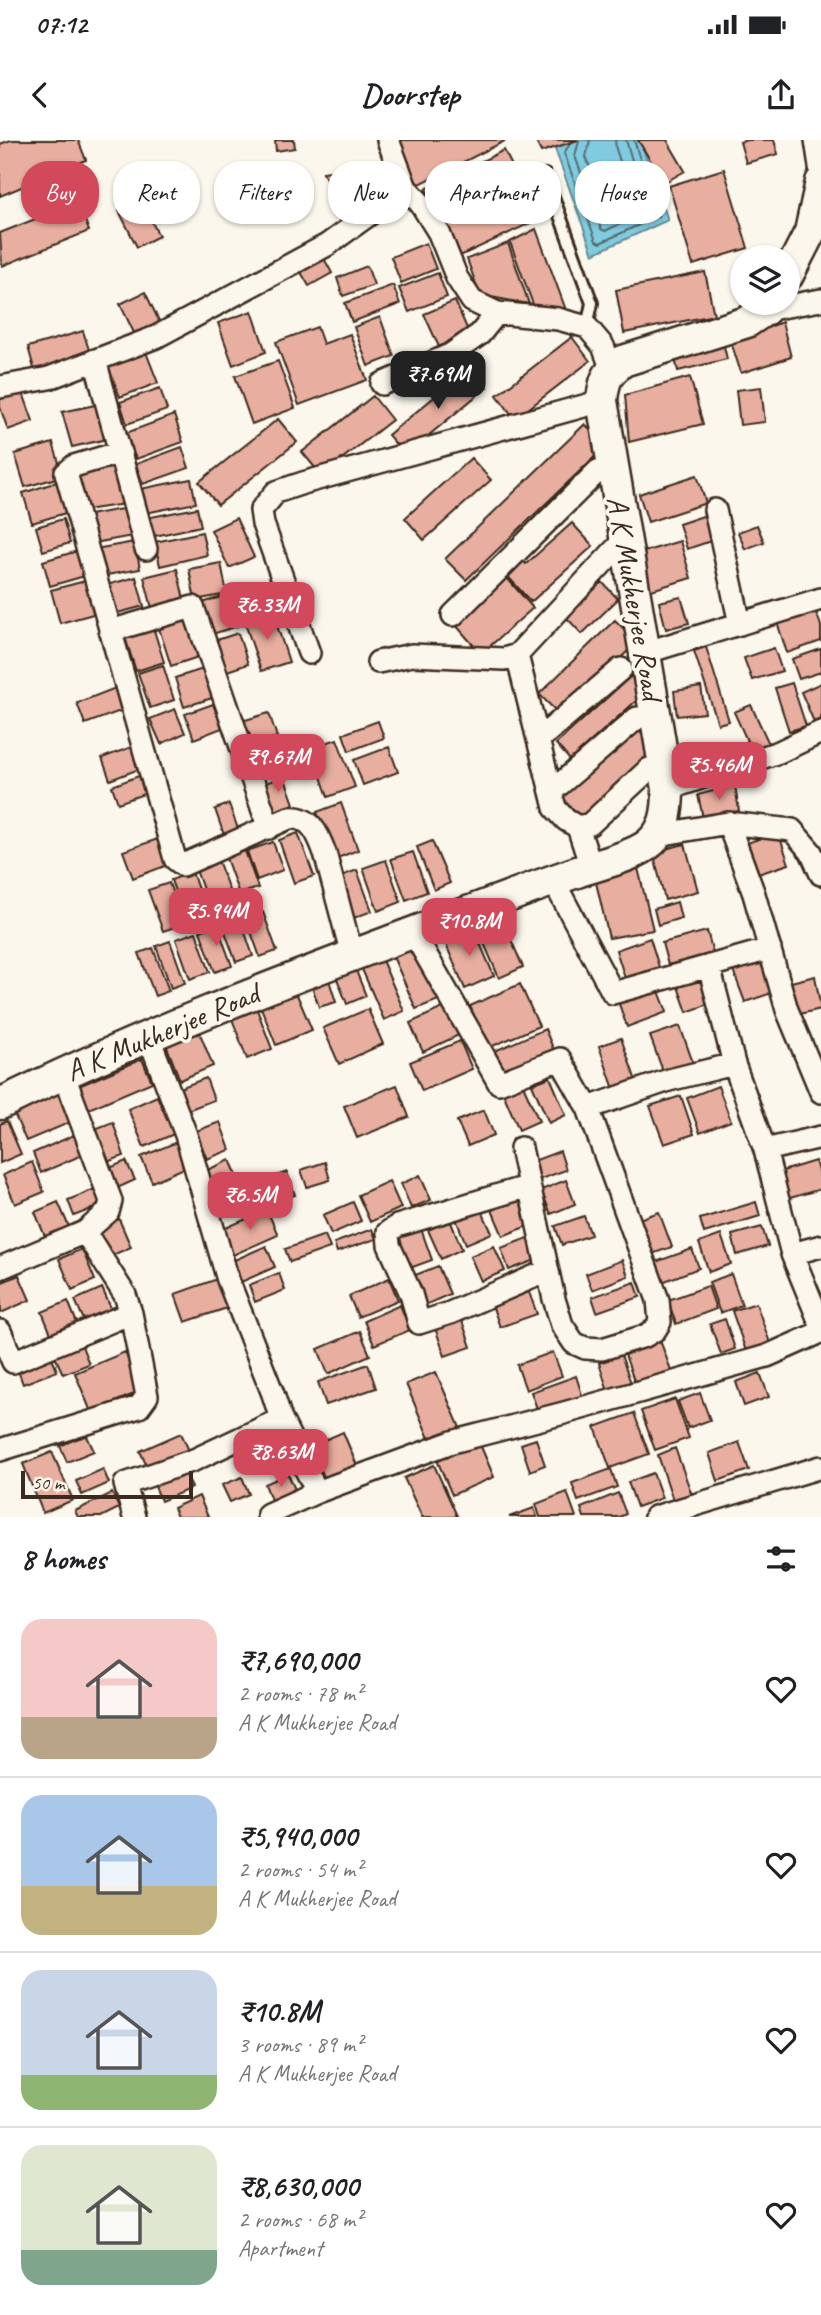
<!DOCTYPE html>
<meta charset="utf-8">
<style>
:root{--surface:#fff;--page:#f6f6f6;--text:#202124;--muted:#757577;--line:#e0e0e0;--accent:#d1495b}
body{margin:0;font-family:Caveat,sans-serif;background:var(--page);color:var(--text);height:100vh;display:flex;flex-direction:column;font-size:26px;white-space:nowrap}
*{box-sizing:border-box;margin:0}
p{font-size:23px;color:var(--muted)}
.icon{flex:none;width:38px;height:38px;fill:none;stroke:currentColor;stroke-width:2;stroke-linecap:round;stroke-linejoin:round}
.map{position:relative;height:1377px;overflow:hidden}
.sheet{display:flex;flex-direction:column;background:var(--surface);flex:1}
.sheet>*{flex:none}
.hud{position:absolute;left:21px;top:21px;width:780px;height:63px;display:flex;gap:14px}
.fabs{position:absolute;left:730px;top:105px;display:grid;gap:14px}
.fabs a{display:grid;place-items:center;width:70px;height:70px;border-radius:50%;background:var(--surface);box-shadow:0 2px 5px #0004;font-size:35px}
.scale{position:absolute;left:21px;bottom:18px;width:172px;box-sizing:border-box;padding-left:7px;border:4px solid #3b2a1e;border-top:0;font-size:19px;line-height:24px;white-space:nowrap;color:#3b2a1e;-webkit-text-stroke:5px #fbf7ec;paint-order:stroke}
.price{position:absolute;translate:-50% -60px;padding:0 16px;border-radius:14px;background:var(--accent);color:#fff;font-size:23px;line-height:46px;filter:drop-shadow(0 2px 4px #0008)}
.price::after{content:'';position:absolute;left:50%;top:42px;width:21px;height:16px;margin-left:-10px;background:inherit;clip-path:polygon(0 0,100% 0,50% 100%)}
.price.on{background:#222;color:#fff}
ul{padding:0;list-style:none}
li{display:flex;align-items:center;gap:21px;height:175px;padding:0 21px}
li+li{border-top:2px solid var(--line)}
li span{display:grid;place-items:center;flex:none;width:196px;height:140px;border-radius:21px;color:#555}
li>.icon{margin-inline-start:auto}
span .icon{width:84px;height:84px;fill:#fffc;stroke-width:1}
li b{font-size:30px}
h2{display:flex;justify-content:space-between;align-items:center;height:84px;padding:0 21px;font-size:30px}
.chip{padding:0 24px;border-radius:28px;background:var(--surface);box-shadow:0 2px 5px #0004;font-size:24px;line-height:63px}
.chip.on{background:var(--accent);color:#fff}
.status{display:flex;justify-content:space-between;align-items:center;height:49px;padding:0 35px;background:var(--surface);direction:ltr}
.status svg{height:19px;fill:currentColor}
header{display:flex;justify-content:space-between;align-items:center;height:91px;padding:0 21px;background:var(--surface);font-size:32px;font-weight:700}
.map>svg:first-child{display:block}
</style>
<div class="status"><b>07:12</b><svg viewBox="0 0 49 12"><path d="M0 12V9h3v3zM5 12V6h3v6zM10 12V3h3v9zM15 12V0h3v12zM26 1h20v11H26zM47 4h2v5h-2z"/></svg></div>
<header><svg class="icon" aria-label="back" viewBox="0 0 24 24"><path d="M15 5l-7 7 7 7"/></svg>Doorstep<svg class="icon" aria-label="share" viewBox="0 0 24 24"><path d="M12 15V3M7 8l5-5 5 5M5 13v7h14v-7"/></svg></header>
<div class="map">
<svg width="821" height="1377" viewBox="0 0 821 1377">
<rect width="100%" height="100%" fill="#fbf7ec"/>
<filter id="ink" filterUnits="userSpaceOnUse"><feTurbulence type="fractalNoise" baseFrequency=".0143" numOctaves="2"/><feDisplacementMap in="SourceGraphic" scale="14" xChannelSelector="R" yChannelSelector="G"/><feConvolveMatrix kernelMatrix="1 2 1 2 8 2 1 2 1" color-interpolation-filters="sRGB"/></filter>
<g filter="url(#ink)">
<path fill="#80cbe0" stroke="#648b92" stroke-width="2" d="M572,0H640L668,80L593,114L554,6Z"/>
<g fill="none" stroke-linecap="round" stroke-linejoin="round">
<path stroke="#576a6c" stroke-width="2" d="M590,0L586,17L607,75L611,77L633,67L634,65L616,9L615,0
M579,1L575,16L601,89L605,91L647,71L626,0
M570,4L564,13L596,101L600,103L658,76L634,0"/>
</g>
<path fill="#e8afa0" stroke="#3b2a1e" stroke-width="2" d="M11,0H78L86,20L0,56V4Z
M275,0H294L295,8L276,11Z
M396,0H505V1L416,46Z
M535,0H578L541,12Z
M638,0H667L685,31L664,43Z
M747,0H774L778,14L746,23L740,2Z
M504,10L514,30L437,70L426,49Z
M385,23V55L341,73L323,32Z
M724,29L748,108L693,125L669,46Z
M521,34L541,78L458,117L437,74Z
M141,60L159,96L137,107L119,71Z
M78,62L89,91L2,126L0,93Z
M536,89L566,170L534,167L510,102Z
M426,103L436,129L401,143L391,117Z
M508,103L529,164L480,155L467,119Z
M321,113L332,133L309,146L298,127Z
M367,126L374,145L343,156L337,138Z
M705,132L714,175L624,193L616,150Z
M438,133L447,157L409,172L399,148Z
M393,145L400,164L352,182L345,163Z
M145,152L161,185L136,197L120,164Z
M455,161L469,193L439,207L424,174Z
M252,171L266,212L233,225L218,183Z
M380,177L394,216L368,226L354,187Z
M782,182L791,217L741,233L731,202Z
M317,187L323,204L350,194L367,240L299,265L276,202Z
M83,191L91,216L35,232L28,207Z
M572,197L590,221L515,279L497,255Z
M723,202L727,219L678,231L674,214Z
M146,212L158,243L120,257L108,226Z
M278,221L295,268L252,284L235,236Z
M471,227L487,247L405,315L388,295Z
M690,237L703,284L629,302L625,255Z
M761,247L765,282L740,285L736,250Z
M160,248L167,270L127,284L120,262Z
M22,250L33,281L8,290L0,267V257Z
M373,256L392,280L321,335L302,312Z
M100,264L107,299L72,307L62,272Z
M174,275L183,302L136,319L126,293Z
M278,279L297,302L218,365L199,342Z
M585,284L606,306L466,440L445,419Z
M53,303L63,336L25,347L15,314Z
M182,307L189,328L143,344L136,324Z
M471,318L491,340L424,400L405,378Z
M120,327L125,364L79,371L73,334Z
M697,335L706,363L648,382L639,354Z
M191,339L196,363L145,373L140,349Z
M60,341L69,372L32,383L23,353Z
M133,367L138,395L94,403L89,375Z
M197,368L201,386L150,397L146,378Z
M709,374L717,399L687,409L679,384Z
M236,378L254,417L229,428L211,390Z
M63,379L70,403L43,411L36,387Z
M572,383L593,406L531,462L502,430L518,416L526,424Z
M757,385L764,402L745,409L738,392Z
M202,392L207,415L160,426L155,402Z
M680,401L691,438L648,451L637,414Z
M135,402L140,429L101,436L95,409Z
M81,410L88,435L50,446L43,421Z
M221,423L227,454L195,460L189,429Z
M177,429L185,464L153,472L144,437Z
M136,437L144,466L110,475L103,446Z
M507,438L533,468L481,514L455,484Z
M89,440L97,473L60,483L51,450Z
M602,442L618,459L582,494L565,476Z
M228,455L238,486L209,495L199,464Z
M681,457L689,483L666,489L659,462Z
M815,469L821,486V501L787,513L777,482Z
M273,473L289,522L261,531L245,483Z
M185,476L198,517L171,526L158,485Z
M615,480L637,502L561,576L539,554Z
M152,484L164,522L136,531L124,494Z
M238,493L248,524L221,533L211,502Z
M706,507L729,581L718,584L694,511Z
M774,508L782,531L752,540L744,518Z
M821,509V532L799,539L792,519Z
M163,525L174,560L150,568L138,533Z
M203,529L212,558L184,567L175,538Z
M631,536L646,552L570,620L556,604Z
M792,543L806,586L789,591L775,548Z
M821,543V579L814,582L801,552Z
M118,547L126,569L85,584L77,563Z
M701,547L705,573L677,576L674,551Z
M213,564L222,588L194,599L185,574Z
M751,565L770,606L753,614L734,572Z
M175,569L185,593L161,604L150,579Z
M269,573L277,597L250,606L242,581Z
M378,581L384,598L349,611L343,594Z
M634,586L657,609L583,680L560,657Z
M337,599L355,647L328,657L311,608Z
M276,605L283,624L261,632L253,613Z
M134,606L142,628L110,640L102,618Z
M389,607L398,632L363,645L354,620Z
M141,635L147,653L118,663L112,646Z
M284,636L294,664L273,672L263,644Z
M735,645L739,671L703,678L698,655Z
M341,663L358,710L335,719L317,672Z
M229,664L239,692L225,698L215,669Z
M778,692L789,724L758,734L747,703Z
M298,693L314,736L294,743L279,700Z
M158,699L168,725L133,738L123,711Z
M432,701L450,743L434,750L417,707Z
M273,702L283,730L257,740L247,711Z
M685,704L698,751L665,760L653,712Z
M245,711L258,748L239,754L226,718Z
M413,712L427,752L406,760L391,719Z
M218,720L235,767L212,775L195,727Z
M386,720L401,762L378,771L363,728Z
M638,728L653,790L609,798L595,738Z
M357,730L372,771L351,779L336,738Z
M192,732L206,773L186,781L171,740Z
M169,743L184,784L163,791L148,750Z
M677,762L681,778L658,785L654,769Z
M238,772L253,816L236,822L220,778Z
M263,772L277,811L260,817L246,778Z
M501,777L523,827L499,838L477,787Z
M217,785L232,826L215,832L200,791Z
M473,787L494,836L465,849L444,800Z
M707,791L713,813L668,825L662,803Z
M196,792L210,832L190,839L176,799Z
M650,798L659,827L625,838L616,810Z
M170,801L185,843L171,848L156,806Z
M416,801L441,859L416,869L391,812Z
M153,808L169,851L155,856L139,813Z
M381,818L404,871L384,880L361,827Z
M760,821L772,853L745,862L733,830Z
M355,828L366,856L347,864L336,836Z
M701,832L712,863L687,872L676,841Z
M815,836L821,869L795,875L787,843Z
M328,837L336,862L319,867L311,843Z
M520,844L539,886L488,908L470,866Z
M657,846L667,872L627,887L618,861Z
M295,850L312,890L276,905L260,865Z
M449,865L463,893L423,912L410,883Z
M256,867L272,909L247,919L231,876Z
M368,869L383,904L339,924L323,888Z
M197,886L213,926L180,940L164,899Z
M680,886L693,923L664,934L650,896Z
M545,889L555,913L498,937L488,914Z
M621,898L637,944L615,952L599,906Z
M460,901L472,929L422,951L410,922Z
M142,919L152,942L84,971L74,948Z
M550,937L566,975L549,983L532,944Z
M206,938L214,960L185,971L177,949Z
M397,945L409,977L357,998L344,966Z
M523,945L539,981L519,990L503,953Z
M718,946L731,981L700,993L687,958Z
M58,952L71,982L26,1001L13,971Z
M157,956L174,994L144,1007L128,969Z
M681,956L694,994L664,1004L650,966Z
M484,970L494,995L468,1006L457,981Z
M7,981L21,1014L0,1023V984Z
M113,982L124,1016L104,1023L92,990Z
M220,982L230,1010L207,1019L196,991Z
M81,992L89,1012L41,1033L33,1013Z
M179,1001L189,1026L152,1042L141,1017Z
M560,1011L566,1030L535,1041L528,1023Z
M230,1020L240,1042L217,1052L207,1030Z
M126,1021L135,1040L113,1050L105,1030Z
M815,1021L821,1041V1049L783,1060L776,1033Z
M32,1022L44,1052L15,1064L3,1035Z
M325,1022L330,1040L307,1047L301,1030Z
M287,1032L295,1055L258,1068L250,1045Z
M420,1035L431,1060L411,1068L401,1044Z
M566,1040L575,1064L551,1074L541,1050Z
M389,1041L401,1068L370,1082L358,1055Z
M95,1049L102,1065L74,1076L68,1060Z
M524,1057L535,1083L503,1096L492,1070Z
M58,1062L70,1089L46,1099L35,1072Z
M353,1062L361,1081L331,1094L323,1075Z
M756,1062L760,1076L704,1093L700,1079Z
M481,1069L492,1093L466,1104L456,1079Z
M267,1070L278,1095L233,1115L223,1089Z
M659,1072L672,1107L646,1116L633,1081Z
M584,1076L591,1095L562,1105L555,1086Z
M119,1079L131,1107L106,1118L94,1089Z
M450,1080L462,1109L441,1119L428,1090Z
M420,1086L432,1120L410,1128L398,1094Z
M762,1087L768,1106L737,1115L732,1095Z
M372,1089L376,1099L337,1112L334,1103Z
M325,1095L330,1108L290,1122L285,1109Z
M721,1095L731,1124L709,1132L699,1103Z
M533,1096L541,1118L509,1130L501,1108Z
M266,1106L275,1127L239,1143L230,1122Z
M494,1106L505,1131L481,1141L470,1116Z
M82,1109L95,1140L72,1150L59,1119Z
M692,1109L699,1128L657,1144L650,1124Z
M622,1120L628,1136L592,1150L586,1134Z
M438,1126L450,1154L425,1165L413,1136Z
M279,1133L285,1150L255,1162L249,1145Z
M731,1134L742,1165L720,1173L709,1142Z
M19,1135L30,1160L1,1173L0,1143Z
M220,1138L230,1167L185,1182L175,1154Z
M389,1138L398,1160L358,1177L349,1156Z
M635,1142L640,1157L597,1172L592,1157Z
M708,1146L716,1169L676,1184L668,1160Z
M102,1148L114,1175L87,1187L75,1160Z
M529,1152L537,1174L500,1187L492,1165Z
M68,1161L79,1188L53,1199L42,1172Z
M756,1163L770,1203L746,1211L732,1171Z
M400,1165L410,1190L374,1205L364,1181Z
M460,1175L471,1207L445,1216L434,1185Z
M725,1179L735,1209L721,1214L710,1184Z
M360,1191L370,1215L328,1234L318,1209Z
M660,1200L673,1236L637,1249L624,1212Z
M80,1201L89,1224L63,1234L53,1212Z
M50,1212L57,1231L23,1244L16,1225Z
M125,1212L141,1251L91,1272L75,1233Z
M553,1212L562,1236L526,1250L517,1225Z
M621,1215L633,1249L610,1257L599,1223Z
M368,1224L376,1248L326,1265L318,1242Z
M436,1232L461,1290L431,1303L406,1244Z
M760,1233L769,1257L744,1266L736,1242Z
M576,1236L583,1258L539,1274L531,1252Z
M700,1253L710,1280L688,1288L678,1261Z
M675,1259L689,1298L655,1310L641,1271Z
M634,1273L649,1314L610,1328L595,1287Z
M343,1292L358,1328L326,1342L311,1306Z
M181,1293L190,1313L149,1331L140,1311Z
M86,1294L94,1311L67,1322L60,1306Z
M536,1299L545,1325L530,1331L521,1304Z
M479,1302L494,1337L452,1355L437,1320Z
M739,1302L749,1330L718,1341L709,1313Z
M675,1308L692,1355L673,1360L658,1315Z
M52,1312L73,1360L43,1373L23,1324Z
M434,1325L457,1376L454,1377H422L404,1338Z
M103,1329L109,1343L82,1355L76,1341Z
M611,1329L617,1347L578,1361L572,1343Z
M185,1331L192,1348L161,1361L154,1344Z
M653,1333L662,1358L637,1367L628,1342Z
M288,1334L297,1354L273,1365L265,1344Z
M242,1337L249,1354L230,1362L222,1345Z
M567,1352L576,1377H540L536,1364Z
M112,1353L119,1368L101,1377H78L75,1371Z
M618,1353L626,1374L619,1377H584L581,1368Z
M199,1356L208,1377H177L173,1368Z
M534,1368L537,1377H509Z"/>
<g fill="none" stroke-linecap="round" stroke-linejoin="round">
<g stroke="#3b2a1e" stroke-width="16">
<path id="lane" d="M545,35L592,163L587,187"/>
</g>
<g stroke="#3b2a1e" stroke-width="26">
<path id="street" d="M388,0L406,48L421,64L439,93L457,138L472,161L497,173L558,179L587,187L603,206L612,230
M816,0L821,33
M765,170L821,160
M95,220L146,409
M382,244L450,215L480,194L497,173
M0,247L49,238L156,197L327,105L406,48
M121,312L74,326L66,333L175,719L183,725L289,678C311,676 318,694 325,713L352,815
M715,370L740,484
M453,475L598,331L613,326
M110,491L193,467L269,688
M309,513L263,384L261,370L276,352L303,343L602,261
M644,513L821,459
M517,515L555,668L566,680L578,687L590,684L649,629
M378,522L412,515L504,519L517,515L625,399
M538,600L621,529
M668,649L779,612L821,592
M551,652L637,578
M728,683L754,754L787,870L821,952
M578,687L591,727
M658,695L728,683L792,690L811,712L821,734
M553,740L613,853L770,809
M413,792L499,943L560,919L588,968L658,1160L660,1182L655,1190L645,1196L602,1209L585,1208L574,1203L562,1185L554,1159L521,1008
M709,826L734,924L765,1010L792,1114L821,1185
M148,895L186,995L228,1140L273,1254L281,1279L317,1352
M588,968L669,940L734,924
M765,1010L821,997
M529,1046L397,1086L388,1092L389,1105L411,1154L419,1183L450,1173L547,1131
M792,1114L821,1106
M0,1128L85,1092L108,1072L111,1061L63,933
M0,1191L13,1222L131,1173L125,1155L85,1092
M0,1310L139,1267L147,1256L131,1173
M134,1377L125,1344L194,1320L281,1279
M268,1377V1374L317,1352L452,1302L564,1273L767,1216L821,1192
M655,1377L821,1327"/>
</g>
<g stroke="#3b2a1e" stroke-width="35">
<path id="secondary" d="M788,135L810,92L821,42
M0,964C148,891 303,834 457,776C497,761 536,746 577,732C599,724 626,719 646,706C666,692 668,671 668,649L602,261C604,240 606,234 623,221L747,182L765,170L771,163"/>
</g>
<use href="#lane" stroke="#fbf7ec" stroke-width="10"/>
<use href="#street" stroke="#fbf7ec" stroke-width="21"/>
<use href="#secondary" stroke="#fbf7ec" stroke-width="30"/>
</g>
</g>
<g text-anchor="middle" stroke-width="7" stroke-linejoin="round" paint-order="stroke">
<g font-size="30" fill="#3b2a1e" stroke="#fbf7ec">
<text transform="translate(635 458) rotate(80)" y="10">A K Mukherjee Road</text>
<text transform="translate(162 892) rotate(-23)" y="10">A K Mukherjee Road</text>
</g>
</g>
</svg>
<div class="fabs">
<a><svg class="icon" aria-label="layers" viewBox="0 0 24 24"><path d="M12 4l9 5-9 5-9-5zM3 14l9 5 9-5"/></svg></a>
</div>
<div class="scale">50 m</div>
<b class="price on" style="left:438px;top:271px">₹7.69M</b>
<b class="price" style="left:267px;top:502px">₹6.33M</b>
<b class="price" style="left:278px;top:654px">₹9.67M</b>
<b class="price" style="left:719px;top:662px">₹5.46M</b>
<b class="price" style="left:216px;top:808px">₹5.94M</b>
<b class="price" style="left:469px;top:818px">₹10.8M</b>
<b class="price" style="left:250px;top:1092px">₹6.5M</b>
<b class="price" style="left:281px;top:1349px">₹8.63M</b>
<div class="hud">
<a class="chip on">Buy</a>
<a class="chip">Rent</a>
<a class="chip">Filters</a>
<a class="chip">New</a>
<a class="chip">Apartment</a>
<a class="chip">House</a>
</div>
</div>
<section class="sheet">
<h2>8 homes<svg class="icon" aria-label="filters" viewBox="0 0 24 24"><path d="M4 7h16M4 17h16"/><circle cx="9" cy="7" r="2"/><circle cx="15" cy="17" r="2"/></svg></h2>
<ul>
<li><span style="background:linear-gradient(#f6c9c9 70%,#b9a48a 0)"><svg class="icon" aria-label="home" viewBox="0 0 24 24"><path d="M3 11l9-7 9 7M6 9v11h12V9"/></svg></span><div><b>₹7,690,000</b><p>2 rooms · 78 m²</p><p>A K Mukherjee Road</p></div><svg class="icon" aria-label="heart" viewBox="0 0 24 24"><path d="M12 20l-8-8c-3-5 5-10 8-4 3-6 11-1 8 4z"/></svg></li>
<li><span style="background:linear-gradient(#a9c7e8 65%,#c2b280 0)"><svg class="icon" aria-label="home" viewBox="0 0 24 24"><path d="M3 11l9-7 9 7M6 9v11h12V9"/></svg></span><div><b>₹5,940,000</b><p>2 rooms · 54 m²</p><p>A K Mukherjee Road</p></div><svg class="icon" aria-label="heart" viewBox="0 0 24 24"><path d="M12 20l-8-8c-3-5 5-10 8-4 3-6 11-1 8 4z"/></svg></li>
<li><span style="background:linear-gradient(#c9d6e8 75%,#8fb573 0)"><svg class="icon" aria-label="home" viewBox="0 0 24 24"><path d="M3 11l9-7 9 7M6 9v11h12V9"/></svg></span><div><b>₹10.8M</b><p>3 rooms · 89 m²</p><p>A K Mukherjee Road</p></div><svg class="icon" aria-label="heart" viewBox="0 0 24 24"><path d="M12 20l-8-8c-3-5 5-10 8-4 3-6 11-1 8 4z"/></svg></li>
<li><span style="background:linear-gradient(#dfe7d0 75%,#7fa58c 0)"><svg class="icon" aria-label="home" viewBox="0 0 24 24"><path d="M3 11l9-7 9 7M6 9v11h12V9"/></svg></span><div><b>₹8,630,000</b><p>2 rooms · 68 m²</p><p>Apartment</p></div><svg class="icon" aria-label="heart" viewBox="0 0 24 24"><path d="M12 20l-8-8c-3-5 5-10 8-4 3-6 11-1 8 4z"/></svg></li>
</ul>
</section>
